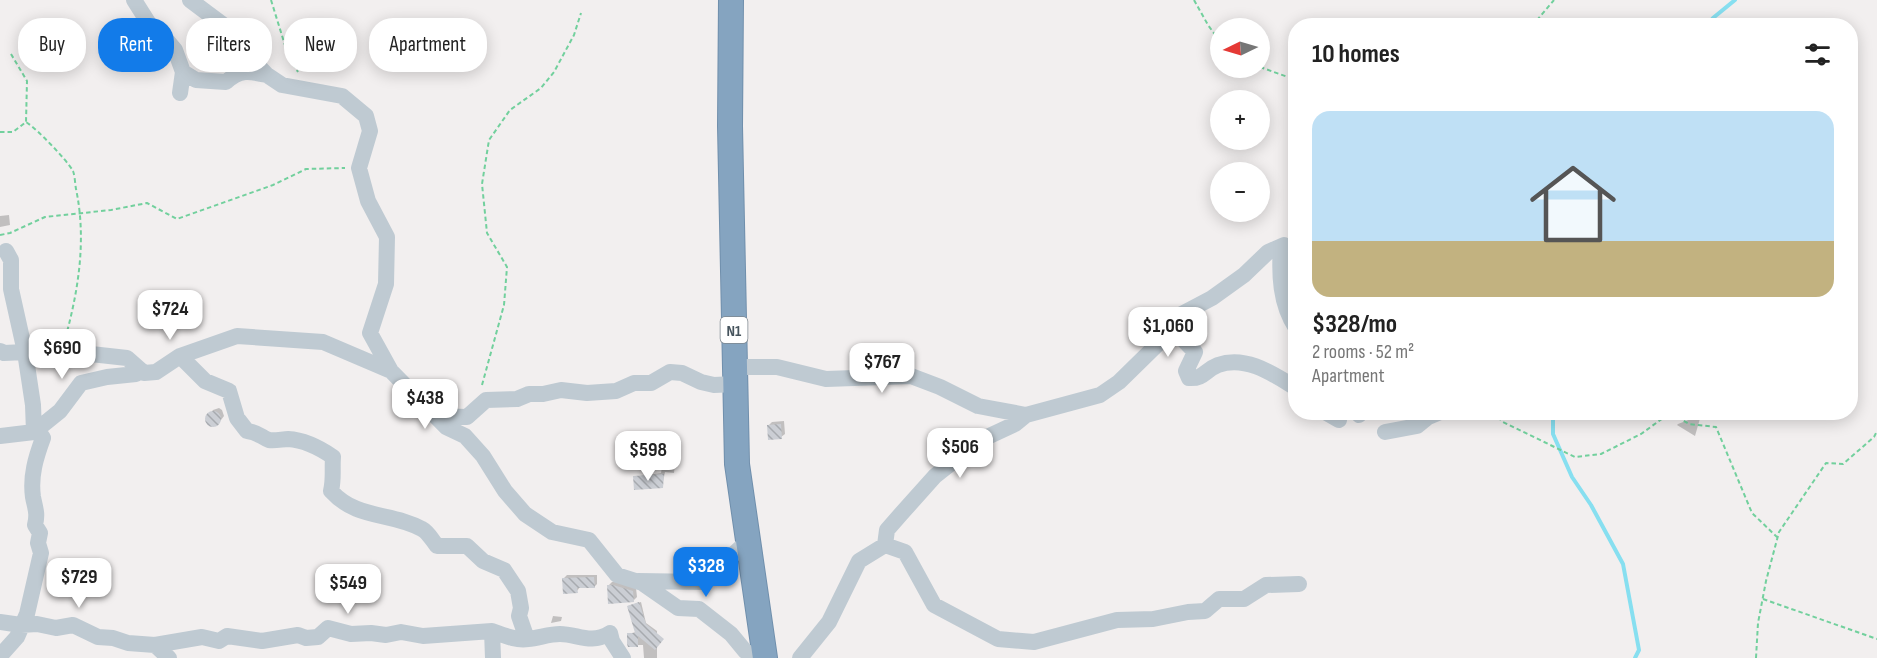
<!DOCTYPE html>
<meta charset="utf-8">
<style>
:root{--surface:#fff;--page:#f6f6f6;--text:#222;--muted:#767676;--line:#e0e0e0;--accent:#127be9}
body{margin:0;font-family:"Sofia Sans Condensed",sans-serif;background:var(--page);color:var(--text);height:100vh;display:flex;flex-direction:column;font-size:22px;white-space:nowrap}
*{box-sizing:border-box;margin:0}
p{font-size:20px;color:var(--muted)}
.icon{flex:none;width:33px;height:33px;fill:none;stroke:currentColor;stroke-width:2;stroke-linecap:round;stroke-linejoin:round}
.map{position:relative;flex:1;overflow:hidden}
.details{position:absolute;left:1288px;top:18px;width:570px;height:402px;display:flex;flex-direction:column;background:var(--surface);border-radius:24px;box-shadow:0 3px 15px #0003}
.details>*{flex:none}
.banner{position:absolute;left:18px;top:18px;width:570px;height:54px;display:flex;gap:12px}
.needle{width:39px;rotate:265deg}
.controls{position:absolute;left:1210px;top:18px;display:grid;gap:12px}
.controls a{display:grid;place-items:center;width:60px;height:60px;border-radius:50%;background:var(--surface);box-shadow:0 3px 15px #0003;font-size:30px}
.price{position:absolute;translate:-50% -51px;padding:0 14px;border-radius:12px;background:#fff;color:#222;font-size:20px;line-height:39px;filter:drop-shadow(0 2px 3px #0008)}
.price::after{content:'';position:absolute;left:50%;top:36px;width:18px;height:14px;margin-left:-9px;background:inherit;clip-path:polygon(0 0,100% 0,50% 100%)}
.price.active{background:var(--accent);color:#fff}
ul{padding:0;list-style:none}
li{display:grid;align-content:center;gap:12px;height:318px;padding:0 24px}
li+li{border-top:2px solid var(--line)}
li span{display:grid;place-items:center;height:186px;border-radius:18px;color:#555}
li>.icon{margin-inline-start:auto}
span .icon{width:108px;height:108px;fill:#fffc;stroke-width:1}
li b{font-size:26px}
h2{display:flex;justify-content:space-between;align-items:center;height:72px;padding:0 24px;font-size:26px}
.pill{padding:0 21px;border-radius:24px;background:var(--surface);box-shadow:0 3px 15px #0003;font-size:21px;line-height:54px}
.pill.active{background:var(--accent);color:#fff}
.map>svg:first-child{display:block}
</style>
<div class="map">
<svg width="1877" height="658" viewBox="0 0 1877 658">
<defs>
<pattern id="building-back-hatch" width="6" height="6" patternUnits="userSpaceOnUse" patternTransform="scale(1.5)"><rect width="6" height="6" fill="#cbced4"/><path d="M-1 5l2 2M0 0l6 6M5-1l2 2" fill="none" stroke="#a7aaaf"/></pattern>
</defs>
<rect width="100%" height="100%" fill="#f2efef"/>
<path fill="#0003" d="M9,215L10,225L0,227V216Z
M219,408L222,410L224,416L218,424L211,425L208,423L207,418L213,410Z
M1701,415L1695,436L1677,425L1678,424Z
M784,421L785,434L781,437L768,426L772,422Z
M663,461L675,462L674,473L665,472L662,487L634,477L661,473Z
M567,575H597V584L594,587H580L577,591L564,578Z
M612,582H617L636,588L637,597L633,601L608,586Z
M641,602L646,623L657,631V658H644L643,645H629L628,634L636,632L628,606Z
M553,616L562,617L561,621L551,623Z"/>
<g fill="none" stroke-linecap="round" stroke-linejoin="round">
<path stroke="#87dff0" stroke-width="4" d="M1707,26L1713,18L1735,0
M1553,412V434L1572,477L1591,505L1623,564L1639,650L1635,658"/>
</g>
<path fill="url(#building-back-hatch)" d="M205 419a8 8 0 1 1 16 0a8 8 0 1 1-16 0Z
M781,424L782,439L768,440L767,425Z
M664,474L663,488L634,490L633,476Z
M594,577L595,588H577L578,593L563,594L562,578Z
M607,585H613L633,591L634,602L608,604Z
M639,602L646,624L664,639L655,650L638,636V647H628L627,644V633H635L627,606Z"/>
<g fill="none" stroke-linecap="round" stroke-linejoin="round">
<g stroke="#708fac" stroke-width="26">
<path id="highway" d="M731,0L730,126L737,464L765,658"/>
</g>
<path stroke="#72d09d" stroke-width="2" stroke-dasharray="4.5 3" stroke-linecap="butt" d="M271,0L288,55L298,72
M1194,0L1208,25L1221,43
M1532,26L1554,0
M11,54L27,81L26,122
M1260,67L1296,80
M0,132H13L26,122C37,129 67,160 73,171C75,176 75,184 76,189C87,241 78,293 64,343
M1291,231L1296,224
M0,235L10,233L45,217L111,210L147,203L177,219L273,185L306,169L345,168
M482,385L504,305L507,267L487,233L482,184L489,140L510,110L541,88L554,72L574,35L581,13
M1492,412L1503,422L1575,457L1601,454L1641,434L1670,413
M1671,413L1689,424L1716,427L1752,513L1778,538
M1763,599L1877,639
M1756,658L1758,623L1766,581L1779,532L1826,463L1843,464L1874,437L1877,431"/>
<path stroke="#bfcad2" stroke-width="16" d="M134,0L153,30L164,37L175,50L183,72L180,93
M190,0L230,30L245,52L267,75L282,85L342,96L366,116L370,131L359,168L368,201L387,237L386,284L370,333L391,371L446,427L465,436L483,456L505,491L525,514L552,532L589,540L617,575L642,583L678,608L699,609L731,634L745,651L756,658
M183,72L196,80L226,82C240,69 249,71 267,75
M1281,247C1279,274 1280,304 1296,328
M6,251L11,260V289L25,352L60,357L91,354L127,358L144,373L156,372L180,356L237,336L323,342L391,371
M1171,327L1195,352L1186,371L1189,378C1204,379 1205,370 1218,365C1246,355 1273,374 1296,388
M0,351L4,353L25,352L33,405L34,432
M180,356L205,381L229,391L237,418L247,431C258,432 261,437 269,440C275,441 283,439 288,439C305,440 320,448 333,457C332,470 334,478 331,491C357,520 392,512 422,529C428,532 433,541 437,546H467L483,561L504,570L518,591L521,608L519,616L527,639
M735,367H777L826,379L911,376L940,387L978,406L1026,415
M1325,412L1339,420
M1358,412L1359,415
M437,416L467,417L486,400L517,399L529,394H543L561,390L587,393L616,391L634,383H651L670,372L682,373L701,382L714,385L735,384
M1385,432L1417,426L1428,417L1440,412
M0,436L34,432L60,411L81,383L107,377L136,374
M885,545L905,552L934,605L998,639L1034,642L1117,620L1153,619L1188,612L1205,611L1219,599H1244L1266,585L1299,584
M638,581L703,582L748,541
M0,622L21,625L37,624L56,628L73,625L98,637L113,638L128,643L155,645
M0,656L17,637L27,614L41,553L38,543L40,533L35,525C38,513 35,508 33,497C30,476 36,457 43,438L37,429
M169,658L155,645L202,637L219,641L227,636L262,641L298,635L306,638L318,637L328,628L351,634L371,633L386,635L401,632L423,636L492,631
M493,658L492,631C503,635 516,641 528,639C539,638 549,634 560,634C578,634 590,645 610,633L612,641L623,658
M800,658L829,622L859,561L885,545L887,530L901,514L935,476L954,461L970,445L1015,424L1026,415L1100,395L1119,382L1168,334L1176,317L1212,298L1244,275L1268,252L1284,245"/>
<use href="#highway" stroke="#85a4c0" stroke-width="24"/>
</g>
<g text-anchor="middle" stroke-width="4.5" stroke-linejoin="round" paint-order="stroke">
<rect fill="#fff" stroke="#7e878e" stroke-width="1.5" x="720.5" y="317" width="27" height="26" rx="4.5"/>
<g font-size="16" font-weight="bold" fill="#46545d">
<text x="734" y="336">N1</text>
</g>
</g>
</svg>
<div class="controls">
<a><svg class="needle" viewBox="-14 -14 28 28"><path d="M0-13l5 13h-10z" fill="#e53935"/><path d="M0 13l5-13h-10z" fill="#767676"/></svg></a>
<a>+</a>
<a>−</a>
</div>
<b class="price" style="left:170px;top:341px">$724</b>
<b class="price" style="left:1168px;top:358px">$1,060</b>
<b class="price" style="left:62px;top:380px">$690</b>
<b class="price" style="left:882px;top:394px">$767</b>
<b class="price" style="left:425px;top:430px">$438</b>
<b class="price" style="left:960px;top:479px">$506</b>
<b class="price" style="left:648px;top:482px">$598</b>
<b class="price active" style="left:706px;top:598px">$328</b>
<b class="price" style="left:79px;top:609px">$729</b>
<b class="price" style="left:348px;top:615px">$549</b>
<div class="banner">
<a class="pill">Buy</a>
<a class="pill active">Rent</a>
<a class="pill">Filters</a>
<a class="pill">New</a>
<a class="pill">Apartment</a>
</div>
<section class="details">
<h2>10 homes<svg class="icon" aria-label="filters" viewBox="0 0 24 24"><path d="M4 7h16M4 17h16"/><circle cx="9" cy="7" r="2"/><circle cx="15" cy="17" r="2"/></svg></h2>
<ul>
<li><span style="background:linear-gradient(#bfe0f5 70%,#c2b280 0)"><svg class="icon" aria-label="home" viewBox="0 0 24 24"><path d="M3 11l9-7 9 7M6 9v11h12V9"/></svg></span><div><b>$328/mo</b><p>2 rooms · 52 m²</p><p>Apartment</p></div></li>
</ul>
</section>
</div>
